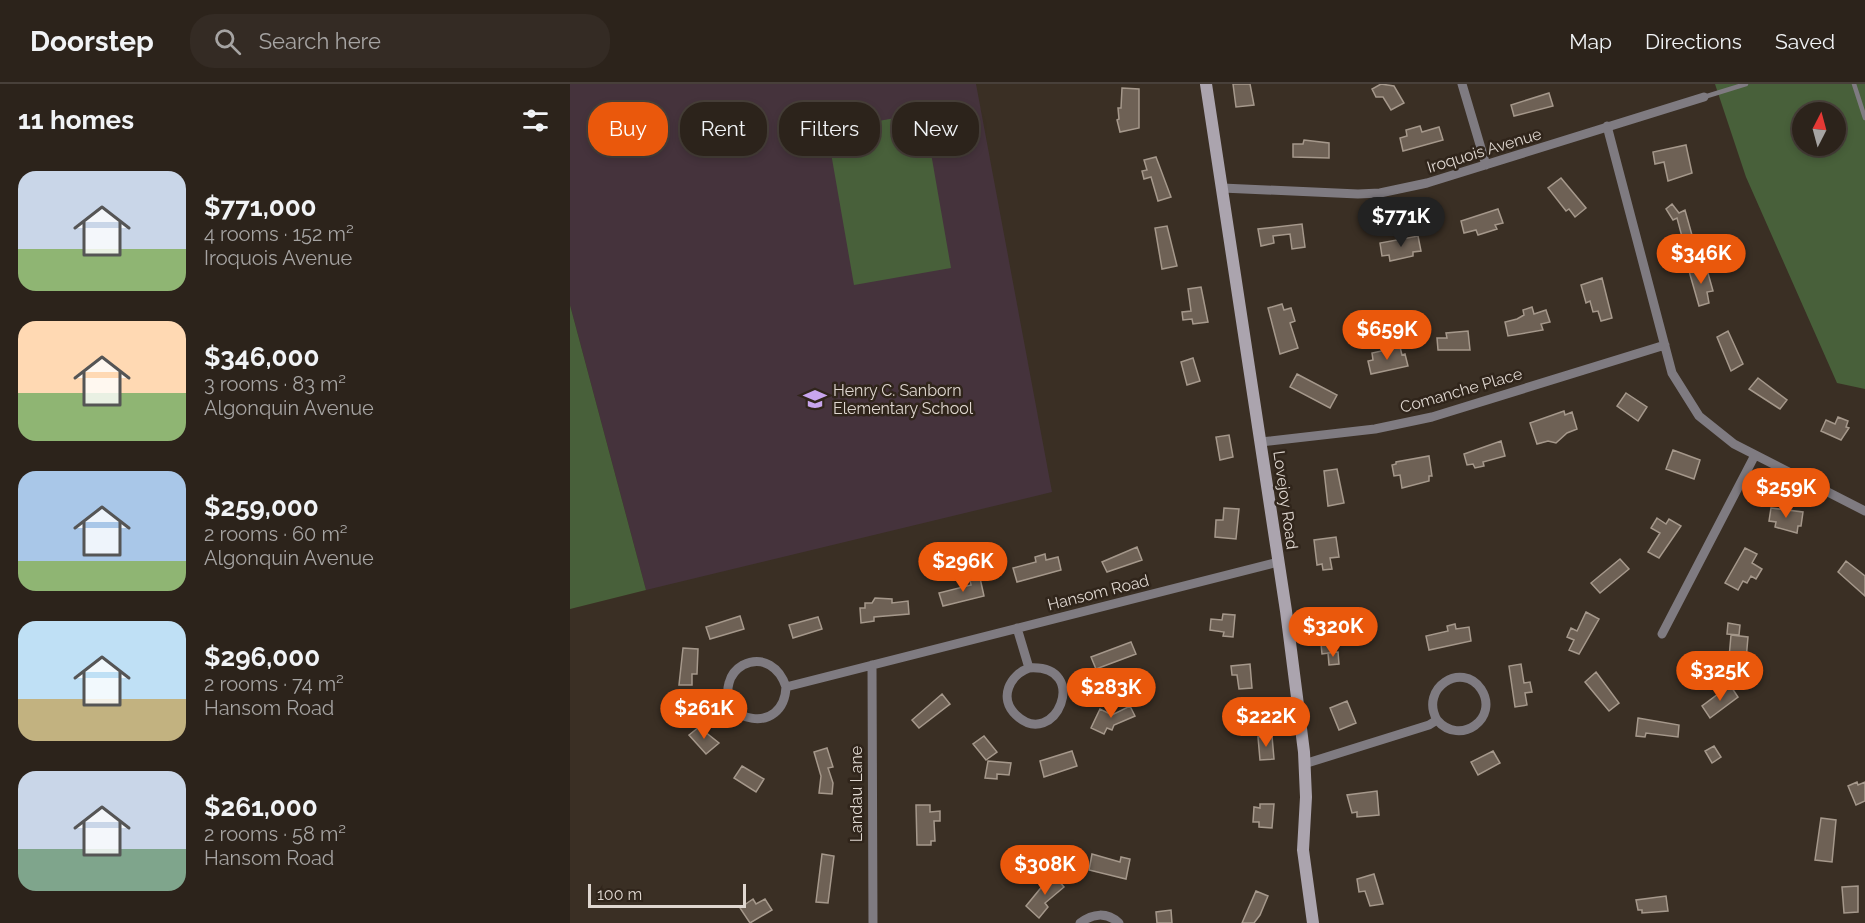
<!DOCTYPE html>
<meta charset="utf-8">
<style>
:root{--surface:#2c231b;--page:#342b24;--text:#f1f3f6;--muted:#a6a4a3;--line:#48403a;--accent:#ea580c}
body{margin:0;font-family:Raleway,sans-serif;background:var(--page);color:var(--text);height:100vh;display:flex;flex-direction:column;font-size:22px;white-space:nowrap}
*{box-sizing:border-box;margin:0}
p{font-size:20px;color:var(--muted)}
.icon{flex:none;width:33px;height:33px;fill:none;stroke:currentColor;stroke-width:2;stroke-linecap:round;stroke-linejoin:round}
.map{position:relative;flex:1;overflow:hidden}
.sheet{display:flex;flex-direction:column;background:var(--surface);width:570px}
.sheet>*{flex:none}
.guide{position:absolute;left:18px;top:18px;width:570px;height:54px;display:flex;gap:12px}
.needle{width:39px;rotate:6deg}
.controls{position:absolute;left:1222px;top:18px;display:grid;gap:12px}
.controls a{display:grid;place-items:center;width:54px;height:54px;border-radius:50%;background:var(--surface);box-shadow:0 3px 9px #0003,0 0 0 2px var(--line);font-size:30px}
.scale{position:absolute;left:18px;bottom:15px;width:158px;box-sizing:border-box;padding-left:6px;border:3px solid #dfd7d0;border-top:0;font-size:16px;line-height:21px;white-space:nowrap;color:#dfd7d0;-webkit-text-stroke:4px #30251b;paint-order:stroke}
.price{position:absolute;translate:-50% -51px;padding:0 14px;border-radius:21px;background:var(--accent);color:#fff;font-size:20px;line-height:39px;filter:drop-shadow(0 2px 3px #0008)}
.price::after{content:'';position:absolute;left:50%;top:36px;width:18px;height:14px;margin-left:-9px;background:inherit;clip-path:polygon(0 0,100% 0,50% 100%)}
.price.current{background:#222;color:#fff}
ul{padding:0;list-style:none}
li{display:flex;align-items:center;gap:18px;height:150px;padding:0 18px}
li span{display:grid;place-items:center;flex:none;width:168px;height:120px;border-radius:18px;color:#555}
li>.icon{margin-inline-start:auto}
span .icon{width:72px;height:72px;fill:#fffc;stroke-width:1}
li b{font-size:26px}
h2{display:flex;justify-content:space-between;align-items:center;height:72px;padding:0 18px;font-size:26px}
.pill{padding:0 21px;border-radius:24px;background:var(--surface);box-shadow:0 3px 9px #0003,0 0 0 2px var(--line);font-size:21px;line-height:54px}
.pill.current{background:var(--accent);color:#fff}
header{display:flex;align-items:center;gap:36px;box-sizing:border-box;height:84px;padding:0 30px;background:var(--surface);border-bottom:2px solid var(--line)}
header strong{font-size:28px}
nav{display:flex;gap:33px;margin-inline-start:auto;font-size:21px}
.search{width:420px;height:54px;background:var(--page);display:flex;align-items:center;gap:15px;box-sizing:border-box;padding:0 21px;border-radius:24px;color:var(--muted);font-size:22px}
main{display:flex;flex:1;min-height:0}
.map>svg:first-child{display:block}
</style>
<header>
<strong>Doorstep</strong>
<div class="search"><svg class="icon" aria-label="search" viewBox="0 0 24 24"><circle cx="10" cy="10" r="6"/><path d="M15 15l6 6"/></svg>Search here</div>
<nav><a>Map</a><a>Directions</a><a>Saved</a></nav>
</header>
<main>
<section class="sheet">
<h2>11 homes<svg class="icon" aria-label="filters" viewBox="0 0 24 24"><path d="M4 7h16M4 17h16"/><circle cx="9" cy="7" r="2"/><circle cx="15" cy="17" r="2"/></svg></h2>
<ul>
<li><span style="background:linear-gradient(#c9d6e8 65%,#8fb573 0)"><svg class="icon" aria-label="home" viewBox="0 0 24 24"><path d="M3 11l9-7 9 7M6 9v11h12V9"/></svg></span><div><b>$771,000</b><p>4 rooms · 152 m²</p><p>Iroquois Avenue</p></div></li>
<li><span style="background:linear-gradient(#ffd9b3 60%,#8fb573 0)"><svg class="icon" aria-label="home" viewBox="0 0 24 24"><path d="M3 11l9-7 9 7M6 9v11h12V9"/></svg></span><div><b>$346,000</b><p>3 rooms · 83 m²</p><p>Algonquin Avenue</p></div></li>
<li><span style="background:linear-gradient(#a9c7e8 75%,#8fb573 0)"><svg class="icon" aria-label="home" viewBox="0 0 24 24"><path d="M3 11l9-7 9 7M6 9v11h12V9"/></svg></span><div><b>$259,000</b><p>2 rooms · 60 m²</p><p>Algonquin Avenue</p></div></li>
<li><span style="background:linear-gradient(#bfe0f5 65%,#c2b280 0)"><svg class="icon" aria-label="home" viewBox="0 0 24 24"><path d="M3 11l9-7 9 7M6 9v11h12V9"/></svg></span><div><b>$296,000</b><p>2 rooms · 74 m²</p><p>Hansom Road</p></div></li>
<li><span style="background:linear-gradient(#c9d6e8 65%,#7fa58c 0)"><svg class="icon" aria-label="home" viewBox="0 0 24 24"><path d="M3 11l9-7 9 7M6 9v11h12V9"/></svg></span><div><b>$261,000</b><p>2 rooms · 58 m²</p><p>Hansom Road</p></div></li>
</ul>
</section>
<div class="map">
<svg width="1295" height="839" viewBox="0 0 1295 839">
<rect width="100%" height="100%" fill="#3a2f24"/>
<path fill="#45333c" d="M0,0H406L482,408L76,506L0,221Z"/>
<path fill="#48603a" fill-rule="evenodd" d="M1145,0H1295V305L1267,299L1176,93ZM1233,28H1266V62H1233Z
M354,29L381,184L284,201L257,46Z
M0,221L76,506L0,525Z"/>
<path fill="#6e6155" stroke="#a5988b" stroke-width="1.5" d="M663,0H680L684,21L666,23Z
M811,0L824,2L834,19L821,26L813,13H806L802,5Z
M552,4L569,5V44L550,48L547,36L549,35L548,24H551Z
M979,9L983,22L944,32L941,21Z
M850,42L852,48L869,43L873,56L833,67L830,54L837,52L836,46Z
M734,56L759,59V74L723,73V60H733Z
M1116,61L1122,89L1098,97L1094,78L1085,80L1083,68Z
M586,73L601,113L588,117L581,93L574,95L572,87L577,86L574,76Z
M991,94L1016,124L1005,133L999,125L996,127L978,104Z
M1102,120L1109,129L1115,126L1125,162L1115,164L1107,134L1103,136L1096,125Z
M928,125L933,139L925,141L927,145L908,151L906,146L894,149L891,137Z
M732,140L735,163L722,165L720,150L703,152L704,159L691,162L688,145Z
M597,142L607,182L592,185L585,144Z
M848,152L851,167L843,168V172L820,177L819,171L812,172L810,159Z
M1136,182L1143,207L1137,208L1139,219L1129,222L1119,187Z
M1032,194L1042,234L1031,237L1028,227L1023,228L1020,217L1016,219L1011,201Z
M631,203L638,238L623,240L622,235L613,236L612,228L621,227L618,205Z
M712,220L714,226L721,224L725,237L720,239L728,264L710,270L698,224Z
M962,223L964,230L976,226L980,238L971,240L973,246L938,252L935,238L947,235L954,231L953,226Z
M898,247L900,266H868L867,254H877L876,249Z
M1158,247L1173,280L1161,287L1147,253Z
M830,263L832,271L835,270L838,282L801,290L798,277L803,276L802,269Z
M623,274L630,297L617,301L611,278Z
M727,290L767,311L760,324L720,303Z
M1188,294L1217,316L1210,325L1179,305Z
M1056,309L1077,323L1068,337L1047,322Z
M994,327L995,331L1002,328L1007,345L997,349L986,359L978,357L967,360L960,339Z
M1268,333L1278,337L1276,343L1279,344L1271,356L1251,347L1256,336L1265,340Z
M659,351L663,373L650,376L646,353Z
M931,357L935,372L913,378L914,382L905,384L903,380L897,381L894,370Z
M1103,366L1130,376L1124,395L1096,385Z
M859,372L862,392H859V397L832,404L830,391L824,392L822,381L826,380V378Z
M767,385L774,419L758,422L754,387Z
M654,424L669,425L666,455L645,453L646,436H653Z
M1201,424L1233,428L1231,442H1228L1227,449L1205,443L1206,438L1199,437Z
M1087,434L1096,440L1099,435L1111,442L1089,474L1078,468L1090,449L1081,444Z
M766,453L769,473L760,474L762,485L753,486L752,480L747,481L744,456Z
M386,463L397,466L394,480L383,477Z
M567,463L572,476L537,488L532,478Z
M1175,464L1187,470L1182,479L1192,485L1186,495L1181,492L1177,499L1173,497L1168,506L1155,499Z
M475,470L476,476L488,473L491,486L447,498L443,484L466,478L465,473Z
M1050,475L1059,485L1030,509L1021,499Z
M1276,477L1295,492V512L1268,488Z
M410,494L414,512L373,522L369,509L401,501L400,496Z
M305,514L322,515V519L338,517L339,530L304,533V537L291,539L290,524H295V519H302Z
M1016,528L1029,535L1009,570L999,566L1004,556L997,553L1001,544L1007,547Z
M653,530L665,531L663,553L653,552L654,548L640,546L641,535L652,536Z
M170,532L174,545L140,555L136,543Z
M248,533L252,545L223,554L219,541Z
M1158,539L1170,541L1169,551L1157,550Z
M885,540L886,545L899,543L901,557L859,566L856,552L878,547L877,542Z
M764,548L766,568L752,570L750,550Z
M1161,551L1178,553L1176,576L1159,574Z
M561,558L566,570L526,585L521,573Z
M113,564L128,565L127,590H122V601H109Z
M768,568L769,580L759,581L758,569Z
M680,580L682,604L669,605L667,591H662L661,582Z
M951,580L954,599L960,598L962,608L955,609L957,621L945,623L939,582Z
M1026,588L1049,619L1039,627L1015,598Z
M1160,601L1168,613L1140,634L1132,622Z
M372,610L380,620L349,644L342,636Z
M777,617L786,639L769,646L760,624Z
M560,622L565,632L544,641L542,646L537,644L534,650L521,644L530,625L542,631Z
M1068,634L1109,641L1108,653L1076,649L1075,653L1066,652Z
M129,643L149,659L136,670L119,651Z
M414,652L427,668L416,676L403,660Z
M702,652L704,675L690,676L688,653Z
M1144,662L1151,673L1142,679L1135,667Z
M257,664L263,683L258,684L263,699L262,710L249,709L251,692L244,668Z
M502,667L507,682L474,693L470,677Z
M923,667L930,679L908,691L901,678Z
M418,677L441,679L439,691L427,690V695L415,694Z
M172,682L194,695L186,708L164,694Z
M1287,698L1288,701L1295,698V717L1286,721L1278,702Z
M807,707L809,731L787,733V728L782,729L777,711Z
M690,720H704L702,744L689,743V738H683L684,723L690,724Z
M346,721H360V728L370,727V737H364L365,757H361V761H347Z
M1251,734L1266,736L1262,778L1245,776Z
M252,770L264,772L258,819L246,818Z
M522,770L550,778L551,773L560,775L556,795L519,786Z
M483,790L494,803L475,819L478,823L469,834L456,822L474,800L472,798Z
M804,790L813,820L800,822L795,807L789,808L787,795Z
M1288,802V828L1274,829L1272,803Z
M686,807L698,812L690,831L684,839H672Z
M1096,812L1098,827L1072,829V826H1068L1066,816Z
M183,815L186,820L195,815L202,826L180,839L170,824Z
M601,826L602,839H587L586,828Z"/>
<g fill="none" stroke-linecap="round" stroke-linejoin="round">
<path stroke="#7f7b81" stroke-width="4.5" d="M1284,0L1295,34
M1134,13L1176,0"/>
<path stroke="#7f7b81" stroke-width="9" d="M892,0L916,81
M1037,42L1102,289L1129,332L1164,360L1295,427
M652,104L788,110L810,109L857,99L1134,13
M691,358L805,345L862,333L1095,261
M447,544L459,584C440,591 428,614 446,631C485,668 522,580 459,584
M1092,550L1185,371
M302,581L303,839
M216,603C214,652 148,639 159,599C161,591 166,585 173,581C193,571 210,584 216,603L708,478
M734,680L859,641L867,636C849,604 892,577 911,605C930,634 890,663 867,636
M510,839C523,829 537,828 549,839"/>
<path stroke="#aba4ae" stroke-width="12" d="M636,0L716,527L734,668L736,713L733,766L743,839"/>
</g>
<defs>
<g id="school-bare" transform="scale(1.8)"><path d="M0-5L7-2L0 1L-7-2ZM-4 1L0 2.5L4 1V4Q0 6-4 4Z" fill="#c8a5ee" stroke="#30251b" stroke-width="2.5" paint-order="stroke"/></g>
</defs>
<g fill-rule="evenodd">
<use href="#school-bare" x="245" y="315"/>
</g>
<g text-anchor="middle" stroke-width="5" stroke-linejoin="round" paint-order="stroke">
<g font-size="16" fill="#dfd7d0" stroke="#30251b">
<text transform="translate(914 66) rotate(-17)" y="6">Iroquois Avenue</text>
<text transform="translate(891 306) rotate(-16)" y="6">Comanche Place</text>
<text transform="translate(716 416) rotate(82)" y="6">Lovejoy Road</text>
<text transform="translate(528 508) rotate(-14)" y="6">Hansom Road</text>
<text transform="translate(286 710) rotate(-90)" y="6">Landau Lane</text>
</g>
<g font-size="16" fill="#dfd7d0" stroke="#30251b" text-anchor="start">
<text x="263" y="312">Henry C. Sanborn<tspan x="263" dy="18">Elementary School</tspan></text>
</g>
</g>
</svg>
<div class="controls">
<a><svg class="needle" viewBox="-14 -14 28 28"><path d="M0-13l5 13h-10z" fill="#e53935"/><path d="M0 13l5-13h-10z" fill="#a6a4a3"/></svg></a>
</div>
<div class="scale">100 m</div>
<b class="price current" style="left:831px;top:164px">$771K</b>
<b class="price" style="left:1131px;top:201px">$346K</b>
<b class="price" style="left:817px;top:277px">$659K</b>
<b class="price" style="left:1216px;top:435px">$259K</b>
<b class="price" style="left:393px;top:509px">$296K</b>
<b class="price" style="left:763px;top:574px">$320K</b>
<b class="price" style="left:1150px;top:618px">$325K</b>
<b class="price" style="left:541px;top:635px">$283K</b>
<b class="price" style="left:134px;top:656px">$261K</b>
<b class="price" style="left:696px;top:664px">$222K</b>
<b class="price" style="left:475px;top:812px">$308K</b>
<div class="guide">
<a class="pill current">Buy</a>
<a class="pill">Rent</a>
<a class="pill">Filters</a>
<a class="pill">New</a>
</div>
</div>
</main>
